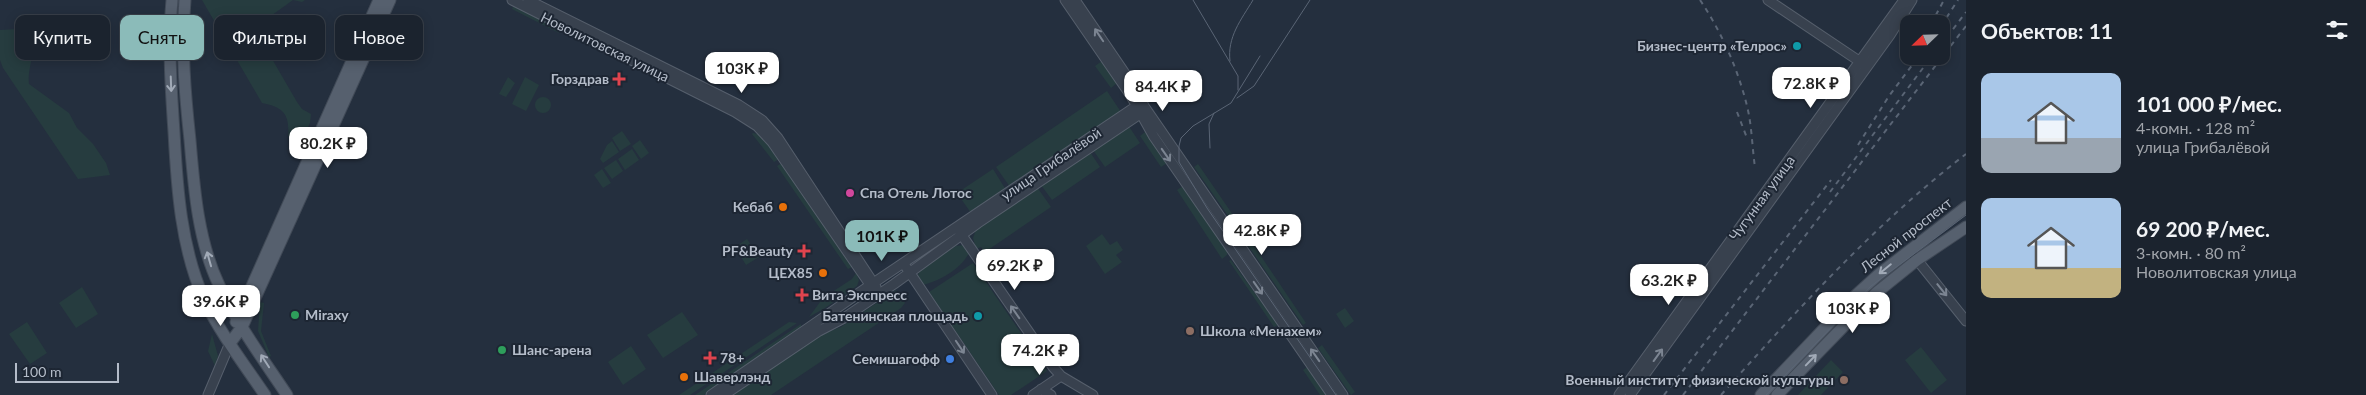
<!DOCTYPE html>
<html lang="ru">
<meta charset="utf-8">
<style>
:root{--surface:#1b232e;--page:#282f3a;--text:#f1f3f6;--muted:#a0a4aa;--line:#39404a;--accent:#8bbbb9}
body{margin:0;font-family:Lato,sans-serif;background:var(--page);color:var(--text);height:100vh;display:flex;flex-direction:column;font-size:19px;white-space:nowrap}
*{box-sizing:border-box;margin:0}
p{font-size:16px;color:var(--muted)}
.icon{flex:none;width:28px;height:28px;fill:none;stroke:currentColor;stroke-width:2;stroke-linecap:round;stroke-linejoin:round}
.map{position:relative;flex:1;overflow:hidden}
.side{display:flex;flex-direction:column;background:var(--surface);width:400px}
.side>*{flex:none}
.guide{position:absolute;left:15px;top:15px;width:475px;height:45px;display:flex;gap:10px}
.needle{width:32px;rotate:247deg}
.buttons{position:absolute;left:1900px;top:15px;display:grid;gap:10px}
.buttons a{display:grid;place-items:center;width:50px;height:50px;border-radius:10px;background:var(--surface);box-shadow:0 2px 12px #0003,0 0 0 1px var(--line);font-size:25px}
.scale{position:absolute;left:15px;bottom:12px;width:104px;box-sizing:border-box;padding-left:5px;border:2px solid #b4bcc9;border-top:0;font-size:14px;line-height:18px;white-space:nowrap;color:#b4bcc9;-webkit-text-stroke:4px #1d2633;paint-order:stroke}
.price{position:absolute;translate:-50% -42px;padding:0 11px;border-radius:10px;background:#fff;color:#222;font-size:16px;line-height:32px;filter:drop-shadow(0 1px 2px #0008)}
.price::after{content:'';position:absolute;left:50%;top:30px;width:15px;height:11px;margin-left:-8px;background:inherit;clip-path:polygon(0 0,100% 0,50% 100%)}
.price.current{background:var(--accent);color:#111}
ul{padding:0;list-style:none}
li{display:flex;align-items:center;gap:15px;height:125px;padding:0 15px}
li span{display:grid;place-items:center;flex:none;width:140px;height:100px;border-radius:10px;color:#555}
li>.icon{margin-inline-start:auto}
span .icon{width:60px;height:60px;fill:#fffc;stroke-width:1}
li b{font-size:21px}
h2{display:flex;justify-content:space-between;align-items:center;height:60px;padding:0 15px;font-size:21px}
.pill{padding:0 18px;border-radius:10px;background:var(--surface);box-shadow:0 2px 12px #0003,0 0 0 1px var(--line);font-size:18px;line-height:45px}
.pill.current{background:var(--accent);color:#111}
main{display:flex;flex:1;min-height:0}
.map>svg:first-child{display:block}
</style>
<main>
<div class="map">
<svg width="1966" height="395" viewBox="0 0 1966 395">
<rect width="100%" height="100%" fill="#242f3e"/>
<path fill="#263c3f" d="M202,0H305L302,2L293,0L254,28L297,102L302,109L311,114L310,123L302,140L288,136C290,114 283,107 262,103Z
M514,5L560,29L559,33L512,9Z
M17,29C45,40 26,64 29,84L69,113L77,128L93,144L106,163L110,175L78,179L3,68L0,60V30Z
M1102,61L1117,83L1111,88L1095,66Z
M508,77L515,83L506,97L499,94Z
M525,77L539,85L526,111L512,104Z
M1107,91L1121,112L1010,187L996,167Z
M535 105a8 8 0 1 1 16 0a8 8 0 1 1-16 0Z
M1128,125L1140,143L1105,167L1093,150Z
M622,131L631,144L620,151L612,138Z
M1145,132L1167,163L1161,167L1140,136Z
M753,133L762,135L779,159L774,162L752,134Z
M640,140L649,153L641,159L632,146Z
M612,141L619,152L603,163L600,159L607,145Z
M632,149L639,160L625,170L618,159Z
M1090,152L1100,167L1052,200L1041,185Z
M616,160L623,171L612,179L604,168Z
M782,163L852,267L848,269L777,166Z
M1198,164L1242,228L1238,230L1194,167Z
M602,169L611,183L603,188L594,175Z
M993,169L1006,190L971,213L957,193Z
M1183,186L1227,250V255L1222,259L1177,190Z
M1037,187L1051,207L985,252L981,247L976,249L973,238L976,230Z
M1244,231L1306,323L1303,325L1240,234Z
M1102,234L1110,245L1117,241L1123,250L1116,255L1122,262L1105,274L1086,246Z
M747,239L759,257L746,265L735,247Z
M963,245L969,253C961,269 940,281 922,285L918,275L921,269L956,246Z
M1231,260L1278,325L1274,327L1229,261Z
M973,263L1047,371L1011,395H999L929,292Z
M856,273L859,280L857,286L825,308L809,317L823,298L852,279Z
M82,287L98,314L76,328L59,303Z
M896,290L905,303L901,308L771,395H731L820,335L841,327Z
M260,302L264,303L261,331L271,356L269,357L258,331Z
M1345,308L1354,321L1345,328L1336,314Z
M682,312L698,335L663,358L647,335Z
M27,322L47,353L30,364L9,334Z
M789,322L797,323L690,395H679Z
M801,324V329L704,395H695Z
M212,334L218,356L215,366L208,351Z
M1322,345L1355,392L1351,395L1318,348Z
M631,346L646,369L623,385L608,362Z
M1921,347L1947,380L1931,393L1905,360Z
M1831,360L1843,372L1821,395H1798Z
M1307,367L1326,395H1320L1303,370Z"/>
<g fill="none" stroke-linecap="round" stroke-linejoin="round">
<g stroke="#565f6c" stroke-width="11">
<path id="minor" d="M512,0L735,112L757,126L772,142L873,289
M528,0L739,105L762,120L778,138L876,287
M1065,0L1131,96L1154,137L1332,395
M1075,0L1137,91L1144,106L1343,395
M1768,0L1865,65
M959,231L1053,367L1061,376L1093,395
M1914,256L1966,321
M906,267L992,395
M1041,389L1051,395
M208,395L230,343
M711,395L869,286L1135,107L1144,106
M724,395L819,331L844,318L894,284L978,223L1140,114L1144,106
M1033,395L1061,376
M1619,395L1904,0
M1630,395L1890,35L1912,0"/>
</g>
<g stroke="#414a57" stroke-width="13">
<path id="major" d="M172,0C168,44 171,88 174,132C177,188 181,248 204,299C220,333 244,364 265,395
M185,0C181,47 185,94 190,140C194,188 198,241 219,285C237,324 263,359 287,395
M236,322L379,0
M230,343L242,327L390,0
M1761,395L1856,295L1878,275L1966,207
M1777,395L1876,293L1917,260L1966,227"/>
</g>
<use href="#minor" stroke="#38414e" stroke-width="9"/>
<use href="#major" stroke="#56606e" stroke-width="11"/>
<path stroke="#5a6575" stroke-width="1" d="M1193,0L1238,76V90
M1260,56L1231,103L1193,126L1181,138L1179,146V162L1207,208L1336,395
M1230,61C1227,37 1241,20 1253,0
M1237,98L1254,86L1310,0
M1210,148L1209,124L1214,113
M1766,395L1871,286L1966,215"/>
<path stroke="#5a6575" stroke-width="2" stroke-dasharray="5 5" stroke-linecap="butt" d="M1700,0C1721,31 1738,69 1747,106C1752,126 1752,147 1755,167
M1931,24L1944,0
M1941,26L1958,0
M1941,45L1966,12
M1737,112L1747,138
M1858,145L1889,96L1919,56
M1830,192L1932,56
M1664,395L1831,180
M1683,395L1966,26
M1721,395C1798,309 1874,225 1966,154"/>
</g>
<defs><path id="oneway-shaft" d="M-6 0H5M1.5-3L5.5 0L1.5 3" fill="none" stroke-width="1.6" stroke-linecap="round" stroke-linejoin="round" transform="scale(1.25)"/></defs>
<g stroke="#7c8592">
<use href="#oneway-shaft" transform="translate(1099 35) rotate(-124)"/>
<use href="#oneway-shaft" transform="translate(1166 155) rotate(55)"/>
<use href="#oneway-shaft" transform="translate(1258 288) rotate(55)"/>
<use href="#oneway-shaft" transform="translate(1942 290) rotate(51)"/>
<use href="#oneway-shaft" transform="translate(1015 312) rotate(-125)"/>
<use href="#oneway-shaft" transform="translate(960 347) rotate(56)"/>
<use href="#oneway-shaft" transform="translate(1315 355) rotate(-125)"/>
<use href="#oneway-shaft" transform="translate(1658 355) rotate(-54)"/>
</g>
<g stroke="#a1aab7">
<use href="#oneway-shaft" transform="translate(171 84) rotate(88)"/>
<use href="#oneway-shaft" transform="translate(209 259) rotate(-106)"/>
<use href="#oneway-shaft" transform="translate(1885 269) rotate(141)"/>
<use href="#oneway-shaft" transform="translate(1811 360) rotate(-46)"/>
<use href="#oneway-shaft" transform="translate(265 361) rotate(-123)"/>
</g>
<g fill="#0f9aa8" stroke="#1d2633" stroke-width="2">
<circle cx="1797" cy="46" r="5"/>
<circle cx="978" cy="316" r="5"/>
</g>
<g fill="#e0444e" stroke="#1d2633" stroke-width="2">
<path d="M616.5 71.5h5v5h5v5h-5v5h-5v-5h-5v-5h5z"/>
<path d="M801.5 243.5h5v5h5v5h-5v5h-5v-5h-5v-5h5z"/>
<path d="M799.5 287.5h5v5h5v5h-5v5h-5v-5h-5v-5h5z"/>
<path d="M707.5 350.5h5v5h5v5h-5v5h-5v-5h-5v-5h5z"/>
</g>
<circle fill="#d1479c" stroke="#1d2633" stroke-width="2" cx="850" cy="193" r="5"/>
<g fill="#e8710a" stroke="#1d2633" stroke-width="2">
<circle cx="783" cy="207" r="5"/>
<circle cx="823" cy="273" r="5"/>
<circle cx="684" cy="377" r="5"/>
</g>
<g fill="#2e9e5b" stroke="#1d2633" stroke-width="2">
<circle cx="295" cy="315" r="5"/>
<circle cx="502" cy="350" r="5"/>
</g>
<g fill="#8d6e63" stroke="#1d2633" stroke-width="2">
<circle cx="1190" cy="331" r="5"/>
<circle cx="1844" cy="380" r="5"/>
</g>
<circle fill="#3f7fe0" stroke="#1d2633" stroke-width="2" cx="950" cy="359" r="5"/>
<g text-anchor="middle" stroke-width="4" stroke-linejoin="round" paint-order="stroke">
<g font-size="14" font-weight="bold" fill="#b4bcc9" stroke="#1d2633" text-anchor="end">
<text x="1787" y="51">Бизнес-центр «Телрос»</text>
<text x="609" y="84">Горздрав</text>
<text x="860" y="198" text-anchor="start">Спа Отель Лотос</text>
<text x="773" y="212">Кебаб</text>
<text x="793" y="256">PF&amp;Beauty</text>
<text x="813" y="278">ЦЕХ85</text>
<text x="812" y="300" text-anchor="start">Вита Экспресс</text>
<text x="305" y="320" text-anchor="start">Miraxy</text>
<text x="968" y="321">Батенинская площадь</text>
<text x="1200" y="336" text-anchor="start">Школа «Менахем»</text>
<text x="512" y="355" text-anchor="start">Шанс-арена</text>
<text x="720" y="363" text-anchor="start">78+</text>
<text x="940" y="364">Семишагофф</text>
<text x="694" y="382" text-anchor="start">Шаверлэнд</text>
<text x="1834" y="385">Военный институт физической культуры</text>
</g>
<g font-size="14" fill="#b4bcc9" stroke="#1d2633">
<text transform="translate(605 47) rotate(26)" y="5">Новолитовская улица</text>
<text transform="translate(1051 164) rotate(-34)" y="5">улица Грибалёвой</text>
<text transform="translate(1762 198) rotate(-54)" y="5">Чугунная улица</text>
<text transform="translate(1906 235) rotate(-38)" y="5">Лесной проспект</text>
</g>
</g>
</svg>
<div class="buttons">
<a><svg class="needle" viewBox="-14 -14 28 28"><path d="M0-13l5 13h-10z" fill="#e53935"/><path d="M0 13l5-13h-10z" fill="#a0a4aa"/></svg></a>
</div>
<div class="scale">100 m</div>
<b class="price" style="left:742px;top:94px">103K ₽</b>
<b class="price" style="left:1811px;top:109px">72.8K ₽</b>
<b class="price" style="left:1163px;top:112px">84.4K ₽</b>
<b class="price" style="left:328px;top:169px">80.2K ₽</b>
<b class="price" style="left:1262px;top:256px">42.8K ₽</b>
<b class="price current" style="left:882px;top:262px">101K ₽</b>
<b class="price" style="left:1015px;top:291px">69.2K ₽</b>
<b class="price" style="left:1669px;top:306px">63.2K ₽</b>
<b class="price" style="left:221px;top:327px">39.6K ₽</b>
<b class="price" style="left:1853px;top:334px">103K ₽</b>
<b class="price" style="left:1040px;top:376px">74.2K ₽</b>
<div class="guide">
<a class="pill">Купить</a>
<a class="pill current">Снять</a>
<a class="pill">Фильтры</a>
<a class="pill">Новое</a>
</div>
</div>
<section class="side">
<h2>Объектов: 11<svg class="icon" aria-label="filters" viewBox="0 0 24 24"><path d="M4 7h16M4 17h16"/><circle cx="9" cy="7" r="2"/><circle cx="15" cy="17" r="2"/></svg></h2>
<ul>
<li><span style="background:linear-gradient(#a9c7e8 65%,#9aa5b1 0)"><svg class="icon" aria-label="home" viewBox="0 0 24 24"><path d="M3 11l9-7 9 7M6 9v11h12V9"/></svg></span><div><b>101 000 ₽/мес.</b><p>4-комн. · 128 m²</p><p>улица Грибалёвой</p></div></li>
<li><span style="background:linear-gradient(#a9c7e8 70%,#c2b280 0)"><svg class="icon" aria-label="home" viewBox="0 0 24 24"><path d="M3 11l9-7 9 7M6 9v11h12V9"/></svg></span><div><b>69 200 ₽/мес.</b><p>3-комн. · 80 m²</p><p>Новолитовская улица</p></div></li>
</ul>
</section>
</main>
